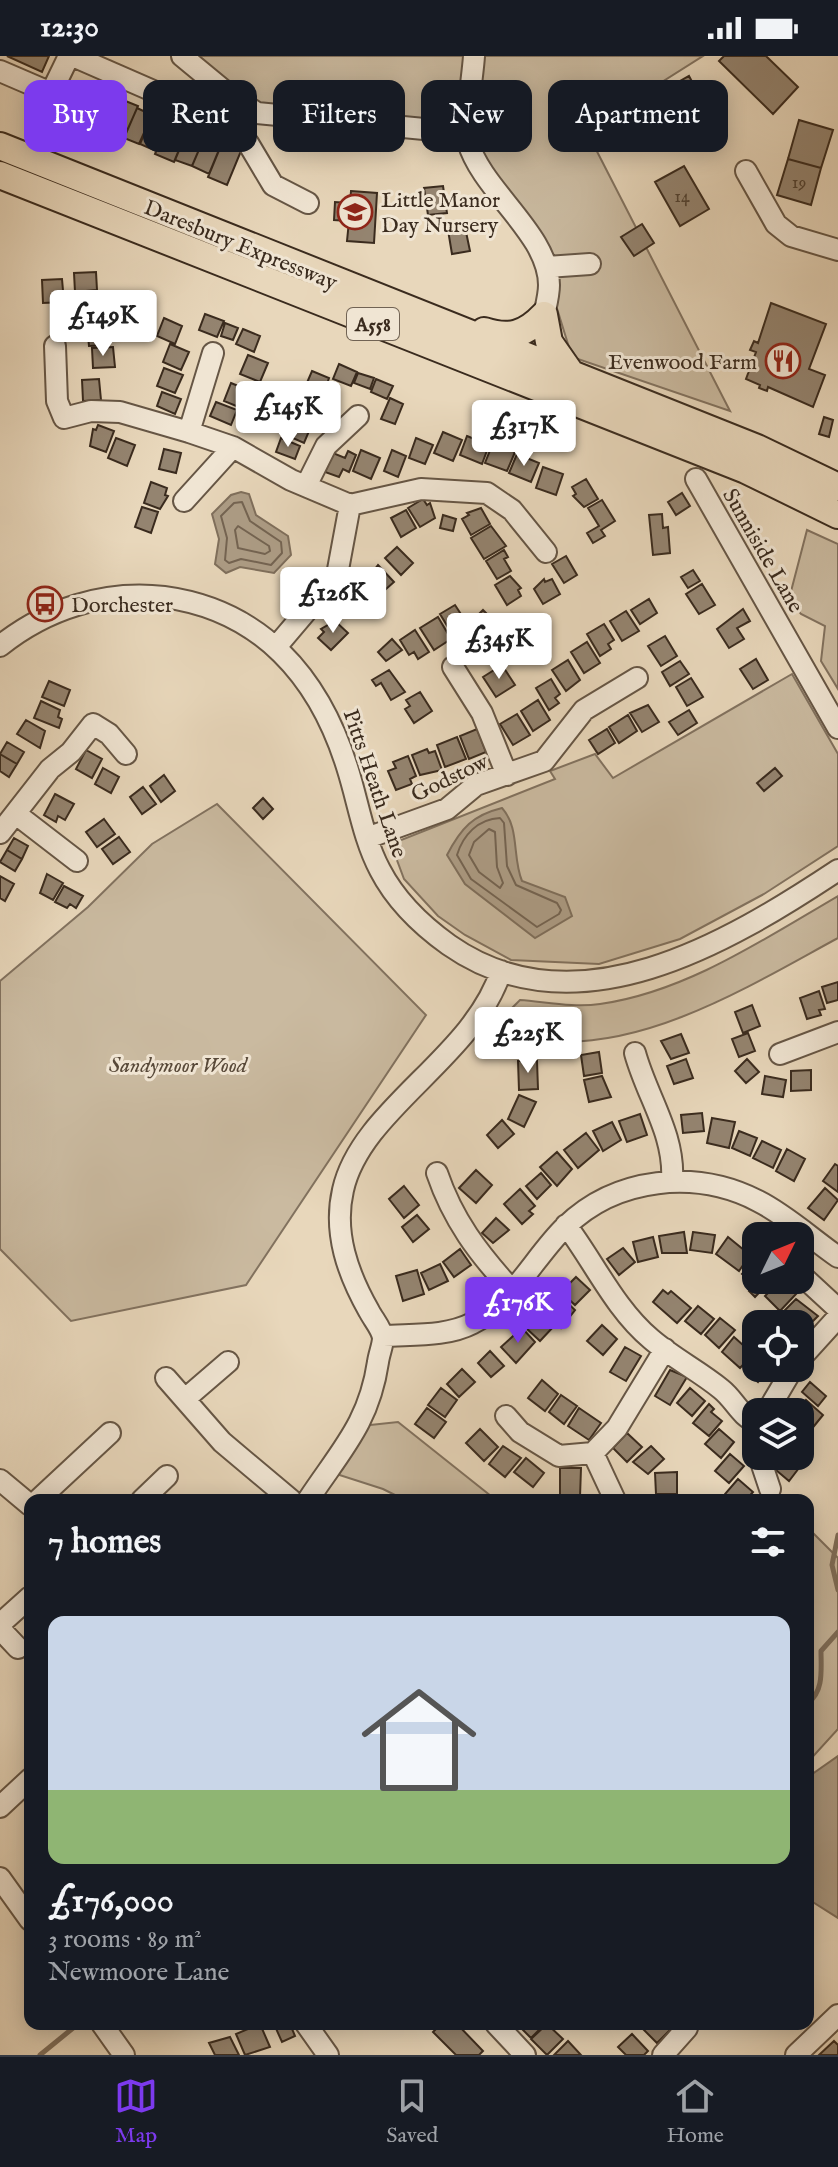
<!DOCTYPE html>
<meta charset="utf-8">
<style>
:root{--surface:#171b24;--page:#242831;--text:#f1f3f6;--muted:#9ea1a6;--line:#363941;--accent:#7c3aed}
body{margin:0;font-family:"IM FELL English",serif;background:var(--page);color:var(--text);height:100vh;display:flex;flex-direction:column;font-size:30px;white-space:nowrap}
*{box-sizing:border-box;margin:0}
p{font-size:26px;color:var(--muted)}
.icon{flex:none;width:44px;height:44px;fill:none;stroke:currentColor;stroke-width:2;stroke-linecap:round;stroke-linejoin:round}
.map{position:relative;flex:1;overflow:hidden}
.drawer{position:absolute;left:24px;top:1438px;width:790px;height:536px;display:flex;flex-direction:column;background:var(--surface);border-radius:16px;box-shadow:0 4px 20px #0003}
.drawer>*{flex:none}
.top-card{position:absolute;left:24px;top:24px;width:790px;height:72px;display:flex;gap:16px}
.needle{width:52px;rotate:47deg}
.fabs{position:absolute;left:742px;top:1166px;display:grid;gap:16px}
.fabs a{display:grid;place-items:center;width:72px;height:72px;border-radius:16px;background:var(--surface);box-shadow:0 4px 20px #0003;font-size:40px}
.price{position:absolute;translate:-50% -68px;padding:0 18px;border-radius:8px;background:#fff;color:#222;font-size:26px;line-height:52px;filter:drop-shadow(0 2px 4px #0008)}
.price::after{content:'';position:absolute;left:50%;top:48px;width:24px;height:18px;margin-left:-12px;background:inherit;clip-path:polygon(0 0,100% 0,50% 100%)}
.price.selected{background:var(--accent);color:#fff}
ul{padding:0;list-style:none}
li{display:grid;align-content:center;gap:16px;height:424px;padding:0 24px}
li+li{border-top:2px solid var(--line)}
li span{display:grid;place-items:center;height:248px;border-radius:16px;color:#555}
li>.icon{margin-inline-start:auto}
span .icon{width:144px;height:144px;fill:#fffc;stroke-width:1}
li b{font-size:34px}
h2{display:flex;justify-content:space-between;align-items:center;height:96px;padding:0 24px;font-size:34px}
.pill{padding:0 28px;border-radius:16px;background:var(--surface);box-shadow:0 4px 20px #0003;font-size:28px;line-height:72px}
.pill.selected{background:var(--accent);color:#fff}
.status{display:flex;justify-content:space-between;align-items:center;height:56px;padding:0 40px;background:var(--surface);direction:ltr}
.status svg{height:22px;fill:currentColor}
.dock{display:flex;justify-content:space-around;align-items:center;height:112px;border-top:2px solid var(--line);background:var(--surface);font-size:22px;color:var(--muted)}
.dock a{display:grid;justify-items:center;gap:4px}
.dock .selected{color:var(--accent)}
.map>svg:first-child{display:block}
</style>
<div class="status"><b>12:30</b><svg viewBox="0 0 49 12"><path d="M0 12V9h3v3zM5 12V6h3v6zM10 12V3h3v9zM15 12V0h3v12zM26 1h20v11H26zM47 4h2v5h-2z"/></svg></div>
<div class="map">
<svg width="838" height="1999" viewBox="0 0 838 1999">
<rect width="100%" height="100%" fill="#e8d7bb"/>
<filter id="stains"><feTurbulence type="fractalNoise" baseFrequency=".0025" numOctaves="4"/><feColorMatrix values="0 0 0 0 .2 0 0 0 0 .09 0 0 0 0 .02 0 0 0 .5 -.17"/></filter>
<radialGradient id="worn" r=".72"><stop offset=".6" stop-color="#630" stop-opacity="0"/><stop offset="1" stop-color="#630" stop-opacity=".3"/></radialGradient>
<path fill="#cabaa0" stroke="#82725f" stroke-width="2" d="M182,0H703L586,74L730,355L572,301L550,230L467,84L318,65L228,38Z
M807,474L838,488V633L821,605L825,570L801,558L789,543Z
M792,618L838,698V790L764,838L680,883L599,908L511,904L465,879L438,860L404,823L391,788L555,723L550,715L595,698L613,722Z
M217,748L426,959L246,1229L71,1265L0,1193V925L88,851L152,788Z
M838,840V882C753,928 648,994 546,985C529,983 510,976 492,972L520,944C546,946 574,952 600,948C686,936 764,883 838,840Z
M398,1366L496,1444H405L383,1433L327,1415L361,1370Z
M813,1477L838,1502V1673L808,1706V1478Z"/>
<path fill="#ad9d86" stroke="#7f6f5c" stroke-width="2" d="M241,436L249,438L256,459L288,480L291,499L274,517L240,511L226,517L215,508L219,483L212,458L231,439Z
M502,752C520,772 512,801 522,825L565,841L572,860L535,882L465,828L447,799C461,772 473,759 502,752Z
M838,1700V1862L808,1843V1721Z"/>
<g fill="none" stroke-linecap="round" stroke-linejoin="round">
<path stroke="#746452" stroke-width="2" d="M242,446L250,465L281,486L282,497L271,509L241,503L229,507L225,504L227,482L221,460L234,447Z
M238,470L269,490L270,495L265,498L238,492L235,474Z
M500,762L504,767L507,810L516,829L557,847L561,854L559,858L537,871L471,823L457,799C463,779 478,763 500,762Z
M489,773L495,776L497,811L503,827L500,832L479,816L469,799L474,786Z"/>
<path stroke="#7f6f5c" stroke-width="5" d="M838,1479L832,1509L838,1534
M808,1647C824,1635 821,1614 821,1595L838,1576
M40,1999L78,1968"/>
</g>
<path fill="#948470" stroke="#3a2b1e" stroke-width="2" d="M7,0H49L42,16Z
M724,0H766L798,31L773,58L719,5Z
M689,20L707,54L672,73L654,40Z
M654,40L672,73L637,92L619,59Z
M118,42L138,50L123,84L104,76Z
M137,52L152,59L139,88L124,82Z
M152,59L168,66L156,95L140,88Z
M169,64L188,72L174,106L155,98Z
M799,64L833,74L821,112L788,103Z
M187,75L204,82L192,110L175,104Z
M204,82L221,89L209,118L192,110Z
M222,87L241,95L227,129L208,121Z
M788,103L821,112L811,149L777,139Z
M684,110L709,153L680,170L655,126Z
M443,130L447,157L428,159L424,132Z
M351,135L377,137L374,187L347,185L349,165L334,164L335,146L350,147Z
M642,168L654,187L634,200L621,181Z
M465,171L470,195L452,198L448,174Z
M96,216L97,234L75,236L74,217Z
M62,223L64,246L43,247L42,224Z
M113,235L114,259H100L98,236Z
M771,247L826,268L809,313L825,319L813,351L768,331L767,335L759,332L760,329L746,323L756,296L750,294L754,285L758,287Z
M205,258L224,265L217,281L199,274Z
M164,262L182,270L175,288L157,280Z
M107,267L108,289L89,290L87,269Z
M225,267L238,272L233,284L221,280Z
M243,273L260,280L254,296L236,288Z
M170,288L189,296L181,314L163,306Z
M113,291L115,311L93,312L92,292Z
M248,299L268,307L260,326L240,318Z
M339,308L357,316L351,330L333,323Z
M164,312L183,319L175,337L157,330Z
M312,315L329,322L324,337L306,329Z
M358,317L374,322L370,333L354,327Z
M99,323L101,344L83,345L82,324Z
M376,323L393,330L387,343L371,336Z
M231,327L248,334L241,352L224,345Z
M162,336L181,343L175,358L157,350Z
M303,338L321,350L315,365L295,357Z
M390,342L403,348L395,368L381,363Z
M216,346L237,354L231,369L210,360Z
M294,360L312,368L304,387L286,379Z
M824,361L833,364L829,381L819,378Z
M98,369L114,375L106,396L90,390L93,373L96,374Z
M443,376L462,384L453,405L434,397Z
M467,380L489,389L482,408L460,399Z
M116,382L135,389L127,410L108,402Z
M281,382L300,390L295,403L276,396Z
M416,382L433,389L425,408L409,402Z
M493,387L515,396L507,415L485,407Z
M164,393L181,397L176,417L159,413Z
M361,394L380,402L371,423L353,415Z
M392,394L406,400L398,421L384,415Z
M348,395L356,399L349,416L343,413L339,421L325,416L333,397L345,402Z
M517,398L539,407L531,426L509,417Z
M543,411L563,418L556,439L536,432Z
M586,423L598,443L584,451L573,440L576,438L572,431Z
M151,426L167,432L165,439L168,440L160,453L144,447Z
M682,437L690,450L676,459L668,446Z
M423,443L427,449L430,447L435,462L420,471L408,452Z
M602,444L615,465L601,474L605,480L593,487L587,477L599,470L588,452Z
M142,451L158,456L151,477L135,471Z
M481,452L490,468L471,479L462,463L469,459L467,457Z
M406,454L416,472L401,481L391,462Z
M662,458L663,472L668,471L670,497L653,499L649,459Z
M443,459L456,463L453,475L440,472Z
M491,470L506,490L484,503L471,482Z
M397,491L413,507L401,519L385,502Z
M504,494L508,501L504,503L511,515L497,523L486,505Z
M566,500L577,519L564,527L552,508Z
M378,509L394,526L378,540L365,526Z
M693,514L700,525L688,532L681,521Z
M510,520L521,532L518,534L521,540L507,549L495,529Z
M544,523L545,526L552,523L560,538L543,548L534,533Z
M702,528L715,549L699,558L686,538Z
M355,534L367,546L350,561L339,549Z
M649,543L657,557L640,568L631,554Z
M455,549L466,566L461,569L465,574L454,581L440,558Z
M743,553L750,565L737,572L744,583L729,592L717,573Z
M483,554L497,568L487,579L472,565Z
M626,555L639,575L622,585L610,565Z
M438,561L451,583L434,594L420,572Z
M335,565L348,577L331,594L318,582L324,576L321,573Z
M604,568L614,584L608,588L611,593L600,600L587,578Z
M415,574L429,596L418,603L414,596L409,599L400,584Z
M665,580L677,600L661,610L648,590Z
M499,581L511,600L494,611L482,592Z
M392,583L402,594L386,605L378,596Z
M587,586L600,607L584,617L571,596Z
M756,603L768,624L753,633L740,613Z
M568,604L580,624L566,635L552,614Z
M680,605L689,618L670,630L662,616Z
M502,609L515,629L496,641L483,621Z
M389,614L405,636L391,644L381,627L376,630L372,624Z
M691,622L703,641L687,650L676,631Z
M551,623L560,638L555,642L559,647L549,654L536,632Z
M49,625L70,634L64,650L42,641Z
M420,636L432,655L414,667L405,653L410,650L406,644Z
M538,644L550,664L533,675L521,655Z
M41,645L60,654L58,661L62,663L59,672L34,662Z
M648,649L659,666L642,676L630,657Z
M689,654L697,667L678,679L669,666Z
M517,658L530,679L513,689L500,668Z
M628,659L637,675L619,687L609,671Z
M26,664L45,675L40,692L17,678Z
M477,673L486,696L469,703L460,680Z
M607,673L615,687L598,698L589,684Z
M457,681L466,703L445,711L437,689Z
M7,686L24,696L17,708L0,698Z
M427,693L429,697L435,695L442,714L420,719L412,699Z
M86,694L102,703L92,722L76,713Z
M0,698L17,708L9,721L0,715Z
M408,700L416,720L410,723L412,728L396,734L388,715L396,712L393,706Z
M103,712L119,721L111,737L95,728Z
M775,712L782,720L764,735L757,727Z
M164,719L175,735L161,746L150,730Z
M143,731L156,748L142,758L130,741Z
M55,738L74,748L65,764L58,760L56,766L44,759Z
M263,742L273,753L263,763L253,752Z
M104,763L115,778L97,791L86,776Z
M119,781L130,796L113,808L102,793Z
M14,782L28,790L22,803L7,794Z
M7,794L22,803L15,815L0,806Z
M47,818L63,827L53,844L40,837Z
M0,820L14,828L5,845L0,842Z
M64,830L83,840L76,852L70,848L67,852L55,846Z
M838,926V944L827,947L822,931Z
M819,935L825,953L819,954L821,959L807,963L800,942Z
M752,949L760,970L743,977L735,956Z
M748,977L755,995L739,1001L732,983Z
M681,978L689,997L671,1003L661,985Z
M599,996L602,1017L584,1020L581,999Z
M686,1003L693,1022L674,1028L667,1010Z
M747,1003L759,1016L746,1027L735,1015Z
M518,1005H537L538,1033L519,1034Z
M811,1014V1034L791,1035V1015Z
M602,1020L611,1041L589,1046L584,1024Z
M765,1020L786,1024L783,1041L762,1038Z
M519,1039L536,1046L524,1071L508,1063Z
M702,1057L704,1075L683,1077L681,1059Z
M640,1058L647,1079L627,1086L619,1065Z
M712,1062L735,1066L729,1092L707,1087Z
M502,1064L514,1078L498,1092L487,1079Z
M612,1066L621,1084L603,1095L593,1075Z
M739,1075L757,1082L750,1100L732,1092Z
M586,1077L599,1094L578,1112L564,1094Z
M762,1085L781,1094L773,1112L753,1102Z
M787,1093L805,1103L794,1125L776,1115Z
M557,1096L572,1113L557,1130L540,1111Z
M835,1108L838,1110V1136L823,1125Z
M476,1114L492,1129L476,1147L459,1132Z
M541,1117L551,1129L537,1143L526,1130Z
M404,1130L419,1149L404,1162L389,1143Z
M825,1132L838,1144L824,1164L808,1152Z
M520,1133L535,1150L529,1155L533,1158L522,1168L504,1148Z
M417,1159L429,1173L413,1186L402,1171Z
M496,1162L509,1174L493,1187L482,1177Z
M684,1176L687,1197H662L659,1180Z
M693,1176L715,1179L712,1197L690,1194Z
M653,1181L658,1201L638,1206L633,1186Z
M728,1181L750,1199L739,1215L716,1198Z
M623,1192L635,1206L619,1219L607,1203Z
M460,1193L471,1209L454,1221L443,1206Z
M756,1203V1224H771L755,1241L749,1235L755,1229L742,1218Z
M440,1208L448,1225L429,1234L421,1217Z
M417,1214L424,1238L403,1245L396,1220Z
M576,1221L590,1234L575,1249L561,1236Z
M781,1224L796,1238L780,1255L765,1240Z
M663,1234L668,1238L671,1235L691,1252L677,1267L653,1246Z
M558,1238L575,1254L561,1272L542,1254Z
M796,1243L818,1260L803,1275L800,1268L782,1257Z
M698,1250L714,1263L701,1278L685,1265Z
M541,1258L554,1270L540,1285L525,1271Z
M720,1262L735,1274L719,1292L705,1279Z
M602,1269L617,1283L603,1299L587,1285Z
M522,1272L535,1286L516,1307L501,1291Z
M734,1281L753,1298L740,1312L722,1296Z
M625,1291L641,1300L626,1325L610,1316Z
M490,1295L504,1310L491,1321L478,1307Z
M756,1301V1312H770L758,1326L744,1314Z
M462,1313L475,1326L459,1341L447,1328Z
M670,1314L687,1321L670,1349L655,1340Z
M542,1324L558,1338L545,1355L528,1342Z
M810,1326L826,1340L818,1350L802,1336Z
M441,1332L457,1344L445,1361L428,1349Z
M690,1332L705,1345L692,1360L677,1347Z
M561,1339L577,1350L564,1368L549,1356Z
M806,1344L823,1359L810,1375L800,1367V1356H796Z
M709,1348L714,1353L711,1356L722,1365L709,1380L693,1367Z
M427,1352L446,1366L434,1382L415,1368Z
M579,1352L601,1367L589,1384L568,1370Z
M480,1373L498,1391L484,1405L466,1387Z
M719,1373L734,1386L721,1402L705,1388Z
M627,1377L642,1391L627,1406L613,1392Z
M503,1390L521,1402L505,1421L489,1408Z
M651,1390L664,1403L648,1418L633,1406Z
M730,1398L744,1410L729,1427L715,1415Z
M778,1400H785L799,1412L789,1425L770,1409Z
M526,1402L544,1417L533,1431L514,1416Z
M560,1412H581L580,1441H560Z
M677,1416V1438H656L655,1417Z
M738,1423L753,1436L746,1444H733L725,1438Z
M260,1968L270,1991L245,1999L236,1978Z
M274,1968H290L295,1980L282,1986Z
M441,1968H457L483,1995L479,1999H456L433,1976Z
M517,1968H545L531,1982Z
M547,1968L563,1983L547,1999L531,1983Z
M638,1968H664L670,1974L657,1987Z
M632,1978L648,1995L644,1999H626L618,1991Z
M230,1981L239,1999H215L209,1987Z
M568,1985L581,1999H554Z
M834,1985L838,1989V1999H819Z"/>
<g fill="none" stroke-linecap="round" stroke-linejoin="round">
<g stroke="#665645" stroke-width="24">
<path id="minor" d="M73,0L215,62L248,87L273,129L308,147
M182,0L228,38L257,57L424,73L467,84
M474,0C473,18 464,73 468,86C482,135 549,178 549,229C549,239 546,250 544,259
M0,15L100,58
M51,37L69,0
M746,115L776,168L791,180L838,194
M547,211L590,208
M55,290L57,345L64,362L91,355L120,356L189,376L233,391L291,424L350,449L337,519L276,591
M189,376L213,297
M696,423L838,672
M306,430L326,390L358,360
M184,445L233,391
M350,449L421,433L487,437L512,454L546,496
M0,590C46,553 105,534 164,541C261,554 319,621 347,711C358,745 363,782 380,814C396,845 421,869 449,889C576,978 728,887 838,814
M453,611L482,657L507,719
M16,758L77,805
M0,777L50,713L71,696L93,668L109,678L126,698
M367,782L447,753L476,729L544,705L584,654L637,622
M635,997C647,1041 675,1078 672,1124
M780,998L838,976
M437,1117C453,1164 478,1197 511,1233
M566,1169C594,1206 615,1253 651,1283C673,1302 699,1315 721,1333C735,1344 740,1360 756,1366
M800,1218L838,1253
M383,1280C413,1278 446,1281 473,1267C512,1248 535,1200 565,1171C616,1121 696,1113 758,1145C786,1159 812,1183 838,1201
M800,1303L838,1261
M166,1322L222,1386L291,1444
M185,1343L228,1306
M767,1356L793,1312
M506,1360L520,1376L559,1400L593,1397L615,1444
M593,1397L617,1372L665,1293
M759,1400L770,1433
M0,1424L30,1449
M38,1444L110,1377
M142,1444L167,1420
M308,1444C341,1394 369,1367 378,1306C379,1298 383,1289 383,1282C382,1273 373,1263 369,1255C348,1218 333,1177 343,1134C361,1053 473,1002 501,915
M0,1568L30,1541
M0,1573L18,1592
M0,1751L30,1723
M0,1822L30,1864
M102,1968L124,1999
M306,1968L328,1999
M496,1968L525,1999
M663,1999L687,1972L683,1968
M796,1999L838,1959"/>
</g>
<g stroke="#3a2b1e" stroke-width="30">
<path id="major" d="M0,90L757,392L838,431
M0,119L746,414L838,459
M544,259L549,286L572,319
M484,275C509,283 525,279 544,259"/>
</g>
<use href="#minor" stroke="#f0e5d3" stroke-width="20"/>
<use href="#major" stroke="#e8d7bb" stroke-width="26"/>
</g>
<defs>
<g id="school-ring" transform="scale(1.8)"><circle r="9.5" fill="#f0e5d3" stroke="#8f2418" stroke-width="1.5"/><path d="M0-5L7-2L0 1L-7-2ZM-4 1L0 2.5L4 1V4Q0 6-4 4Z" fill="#8f2418"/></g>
<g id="restaurant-ring" transform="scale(1.8)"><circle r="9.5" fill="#f0e5d3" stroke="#8f2418" stroke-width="1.5"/><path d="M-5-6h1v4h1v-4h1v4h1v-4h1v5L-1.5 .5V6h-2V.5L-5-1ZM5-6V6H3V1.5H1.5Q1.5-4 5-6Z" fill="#8f2418"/></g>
<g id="bus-ring" transform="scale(1.8)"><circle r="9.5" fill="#f0e5d3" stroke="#8f2418" stroke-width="1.5"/><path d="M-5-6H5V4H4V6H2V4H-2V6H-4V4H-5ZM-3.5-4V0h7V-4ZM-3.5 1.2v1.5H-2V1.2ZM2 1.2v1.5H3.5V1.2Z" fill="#8f2418"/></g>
</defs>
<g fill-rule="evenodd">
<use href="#school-ring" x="355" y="156"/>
<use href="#restaurant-ring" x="783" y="305"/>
<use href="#bus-ring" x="45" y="548"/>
</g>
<g text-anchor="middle" stroke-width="6" stroke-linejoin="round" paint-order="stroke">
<g font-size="18" fill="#504132">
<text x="799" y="132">19</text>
<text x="682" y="146">14</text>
</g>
<rect fill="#f0e5d3" stroke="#716354" stroke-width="2" x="347" y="252" width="52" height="32" rx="6"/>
<g font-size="20" font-weight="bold" fill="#3a2b1e">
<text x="373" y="275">A558</text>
</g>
<g font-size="22" fill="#3a2b1e" stroke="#f0e5d3" text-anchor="start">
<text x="381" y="151">Little Manor<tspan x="381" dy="25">Day Nursery</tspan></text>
<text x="757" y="313" text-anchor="end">Evenwood Farm</text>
<text x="71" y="556">Dorchester</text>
</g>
<g font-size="22" fill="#3a2b1e" stroke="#f0e5d3">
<text transform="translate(241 188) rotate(22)" y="8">Daresbury Expressway</text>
<text transform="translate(764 494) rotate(60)" y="8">Sunniside Lane</text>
<text transform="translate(449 721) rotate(-26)" y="8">Godstow</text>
<text transform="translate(376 727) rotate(71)" y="8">Pitts Heath Lane</text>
</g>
<g font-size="22" font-style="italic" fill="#574838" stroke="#f0e5d3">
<text x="178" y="1016">Sandymoor Wood</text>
</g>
</g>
<rect width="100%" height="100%" filter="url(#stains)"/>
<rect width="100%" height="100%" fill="url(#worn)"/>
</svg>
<div class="fabs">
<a><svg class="needle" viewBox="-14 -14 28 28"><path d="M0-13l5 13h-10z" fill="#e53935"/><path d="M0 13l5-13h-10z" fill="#9ea1a6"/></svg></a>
<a><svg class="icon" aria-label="locate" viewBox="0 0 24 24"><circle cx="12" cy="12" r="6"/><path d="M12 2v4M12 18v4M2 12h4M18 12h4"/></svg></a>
<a><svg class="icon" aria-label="layers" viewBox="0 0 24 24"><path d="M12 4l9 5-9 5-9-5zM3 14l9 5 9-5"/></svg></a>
</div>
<b class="price" style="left:103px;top:302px">£149K</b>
<b class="price" style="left:288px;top:393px">£145K</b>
<b class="price" style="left:524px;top:412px">£317K</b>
<b class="price" style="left:333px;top:579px">£126K</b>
<b class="price" style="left:499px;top:625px">£345K</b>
<b class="price" style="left:528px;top:1019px">£225K</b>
<b class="price selected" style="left:518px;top:1289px">£176K</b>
<div class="top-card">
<a class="pill selected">Buy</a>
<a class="pill">Rent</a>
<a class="pill">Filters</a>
<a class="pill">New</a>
<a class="pill">Apartment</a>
</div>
<section class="drawer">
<h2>7 homes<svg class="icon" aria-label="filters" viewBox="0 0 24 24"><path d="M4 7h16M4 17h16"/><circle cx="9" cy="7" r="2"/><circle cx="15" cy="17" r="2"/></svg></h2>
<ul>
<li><span style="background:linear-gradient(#c9d6e8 70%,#8fb573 0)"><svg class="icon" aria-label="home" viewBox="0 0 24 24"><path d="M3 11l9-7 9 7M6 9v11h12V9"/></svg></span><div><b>£176,000</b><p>3 rooms · 89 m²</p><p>Newmoore Lane</p></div></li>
</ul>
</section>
</div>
<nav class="dock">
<a class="selected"><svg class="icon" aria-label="map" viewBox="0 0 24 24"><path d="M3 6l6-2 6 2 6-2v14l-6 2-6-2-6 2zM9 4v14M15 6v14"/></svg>Map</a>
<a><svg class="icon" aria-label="saved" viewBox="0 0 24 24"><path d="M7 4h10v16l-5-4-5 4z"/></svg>Saved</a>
<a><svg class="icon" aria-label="home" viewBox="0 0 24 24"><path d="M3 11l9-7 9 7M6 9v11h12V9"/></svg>Home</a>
</nav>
